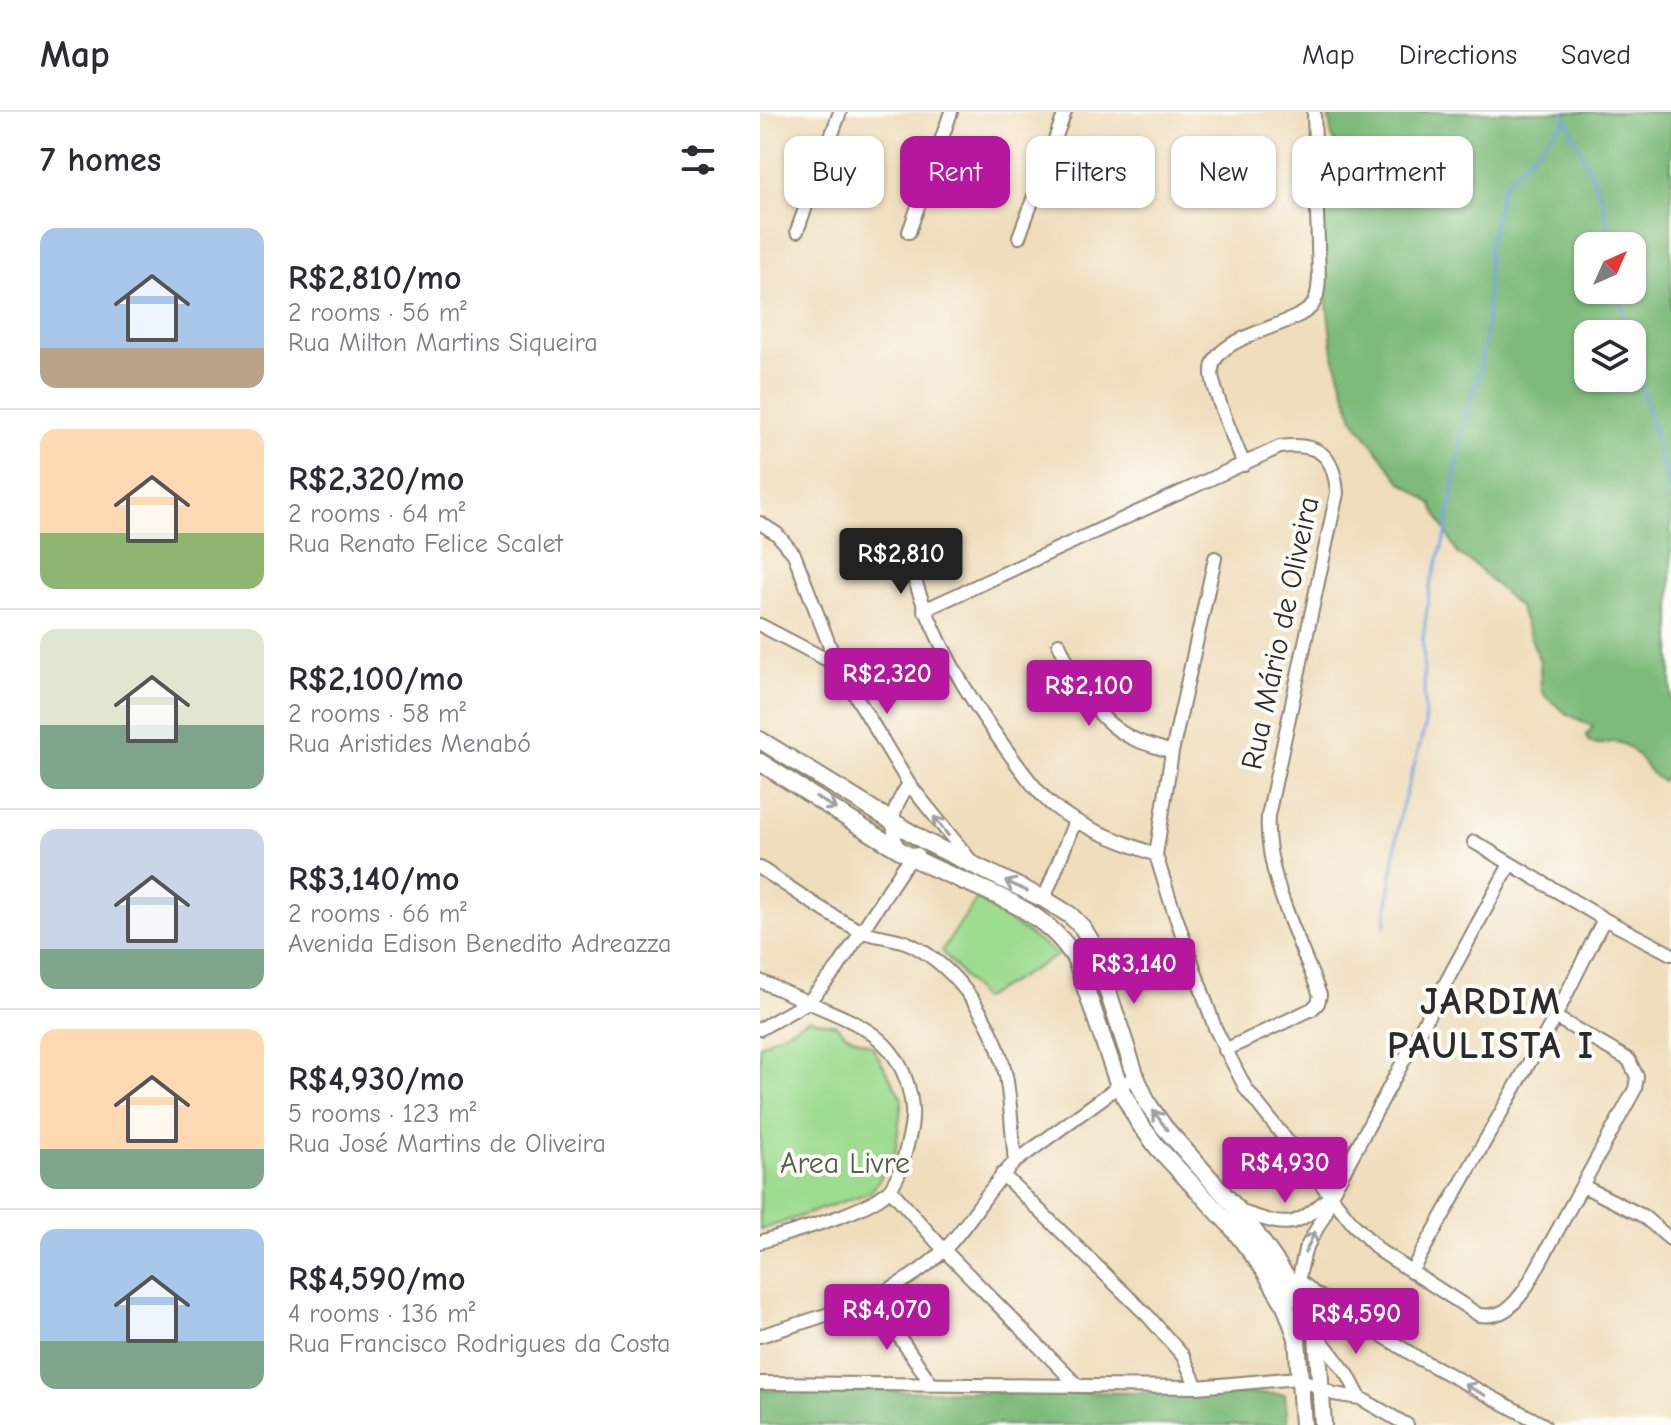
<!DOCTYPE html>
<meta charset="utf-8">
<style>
:root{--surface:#fff;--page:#f2f2f3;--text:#2b2b33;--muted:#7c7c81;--line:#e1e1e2;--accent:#b5179e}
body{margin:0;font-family:"Comic Neue",sans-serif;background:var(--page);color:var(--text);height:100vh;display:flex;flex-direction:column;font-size:30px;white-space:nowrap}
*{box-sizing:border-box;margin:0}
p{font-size:26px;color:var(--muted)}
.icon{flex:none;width:44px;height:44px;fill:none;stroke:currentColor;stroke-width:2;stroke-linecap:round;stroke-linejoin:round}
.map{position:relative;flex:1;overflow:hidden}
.panel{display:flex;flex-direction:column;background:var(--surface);width:760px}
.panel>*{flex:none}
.hud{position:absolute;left:24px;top:24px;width:760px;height:72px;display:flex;gap:16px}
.needle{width:52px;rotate:45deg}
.buttons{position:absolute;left:814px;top:120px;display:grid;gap:16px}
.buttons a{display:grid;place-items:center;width:72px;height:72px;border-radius:16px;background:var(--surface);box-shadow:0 2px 6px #0004;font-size:40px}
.price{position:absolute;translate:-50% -68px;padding:0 18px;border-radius:8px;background:var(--accent);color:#fff;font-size:26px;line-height:52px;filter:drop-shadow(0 2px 4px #0008)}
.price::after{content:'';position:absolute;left:50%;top:48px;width:24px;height:18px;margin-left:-12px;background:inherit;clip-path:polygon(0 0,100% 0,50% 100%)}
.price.on{background:#222;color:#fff}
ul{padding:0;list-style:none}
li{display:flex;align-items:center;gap:24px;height:200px;padding:0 40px}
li+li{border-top:2px solid var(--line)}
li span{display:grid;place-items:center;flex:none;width:224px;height:160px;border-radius:16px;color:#555}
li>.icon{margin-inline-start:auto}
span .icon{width:96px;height:96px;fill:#fffc;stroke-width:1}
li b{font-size:34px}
h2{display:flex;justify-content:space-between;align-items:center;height:96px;padding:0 40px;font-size:34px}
.pill{padding:0 28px;border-radius:16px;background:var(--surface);box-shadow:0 2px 6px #0004;font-size:28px;line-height:72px}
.pill.on{background:var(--accent);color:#fff}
header{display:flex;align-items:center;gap:48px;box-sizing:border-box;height:112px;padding:0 40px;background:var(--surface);border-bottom:2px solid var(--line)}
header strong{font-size:38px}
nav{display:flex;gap:44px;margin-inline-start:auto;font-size:28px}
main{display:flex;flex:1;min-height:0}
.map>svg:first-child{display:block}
</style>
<header>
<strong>Map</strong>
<nav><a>Map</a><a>Directions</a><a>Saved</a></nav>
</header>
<main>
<section class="panel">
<h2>7 homes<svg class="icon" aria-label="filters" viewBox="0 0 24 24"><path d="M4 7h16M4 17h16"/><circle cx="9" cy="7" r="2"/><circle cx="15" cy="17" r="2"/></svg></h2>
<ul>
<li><span style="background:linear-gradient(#a9c7e8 75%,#b9a48a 0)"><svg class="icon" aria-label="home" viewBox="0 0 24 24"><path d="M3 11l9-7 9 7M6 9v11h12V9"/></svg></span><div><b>R$2,810/mo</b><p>2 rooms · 56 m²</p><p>Rua Milton Martins Siqueira</p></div></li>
<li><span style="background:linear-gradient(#ffd9b3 65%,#8fb573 0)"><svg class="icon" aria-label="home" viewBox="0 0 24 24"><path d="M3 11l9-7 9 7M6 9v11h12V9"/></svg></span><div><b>R$2,320/mo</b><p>2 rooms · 64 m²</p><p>Rua Renato Felice Scalet</p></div></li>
<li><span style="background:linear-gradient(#dfe7d0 60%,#7fa58c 0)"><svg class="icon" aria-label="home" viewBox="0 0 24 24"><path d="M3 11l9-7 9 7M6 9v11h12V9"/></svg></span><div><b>R$2,100/mo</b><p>2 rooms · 58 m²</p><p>Rua Aristides Menabó</p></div></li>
<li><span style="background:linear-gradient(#c9d6e8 75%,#7fa58c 0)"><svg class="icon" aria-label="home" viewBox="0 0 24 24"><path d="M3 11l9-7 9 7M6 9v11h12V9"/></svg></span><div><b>R$3,140/mo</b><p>2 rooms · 66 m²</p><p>Avenida Edison Benedito Adreazza</p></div></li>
<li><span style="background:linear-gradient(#ffd9b3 75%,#7fa58c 0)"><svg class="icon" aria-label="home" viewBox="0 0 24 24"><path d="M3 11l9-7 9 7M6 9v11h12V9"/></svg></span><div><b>R$4,930/mo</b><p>5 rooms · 123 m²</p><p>Rua José Martins de Oliveira</p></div></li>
<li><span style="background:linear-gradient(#a9c7e8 70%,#7fa58c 0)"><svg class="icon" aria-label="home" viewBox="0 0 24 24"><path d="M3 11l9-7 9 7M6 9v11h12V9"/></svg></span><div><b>R$4,590/mo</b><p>4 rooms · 136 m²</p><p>Rua Francisco Rodrigues da Costa</p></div></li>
</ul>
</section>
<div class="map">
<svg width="911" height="1313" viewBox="0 0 911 1313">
<rect width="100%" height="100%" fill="#fdfcf7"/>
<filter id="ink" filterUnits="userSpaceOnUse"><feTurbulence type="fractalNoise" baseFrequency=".0125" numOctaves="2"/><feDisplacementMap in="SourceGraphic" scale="16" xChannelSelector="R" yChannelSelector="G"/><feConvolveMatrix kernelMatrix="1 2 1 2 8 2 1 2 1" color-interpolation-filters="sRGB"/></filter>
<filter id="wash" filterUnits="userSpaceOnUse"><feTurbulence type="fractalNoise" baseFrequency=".006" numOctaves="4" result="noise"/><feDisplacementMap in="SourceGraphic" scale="32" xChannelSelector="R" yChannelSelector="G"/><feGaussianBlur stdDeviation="1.8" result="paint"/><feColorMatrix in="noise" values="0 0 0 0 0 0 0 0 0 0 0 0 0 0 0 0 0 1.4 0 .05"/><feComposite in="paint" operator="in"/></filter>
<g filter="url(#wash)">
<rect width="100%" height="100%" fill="#efddbb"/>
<path fill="#9ddb8f" stroke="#64835d" stroke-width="2" d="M217,786L298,843L222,887L182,839Z
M49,907L76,913L87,923L112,934L142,987L135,1043L111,1080L0,1118V933Z"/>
<path fill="#7ebb7a" stroke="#547352" stroke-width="2" fill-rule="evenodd" d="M568,0H911V649L907,663L902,669C885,661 880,637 860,631C849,627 844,636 829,630L826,624L833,614L807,602L785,584L781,577L780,550L759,495L717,455L697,441L671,391L640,369L593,306L573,241L560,136L558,73L574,58L589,52L572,25ZM828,134H872V178H828ZM828,222H872V266H828Z
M0,1278L525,1282L528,1313H0Z"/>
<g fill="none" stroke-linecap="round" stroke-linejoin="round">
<path stroke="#71a2dc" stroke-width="3" d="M804,0L844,92L851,134
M858,178L868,222
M872,239L911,386
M625,814L640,702L665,615L663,527L670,474L686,422L704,310L719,262L727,211L729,132L743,73L807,7"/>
</g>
</g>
<g filter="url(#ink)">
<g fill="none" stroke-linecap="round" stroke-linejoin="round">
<g stroke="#8d8473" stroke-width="16">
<path id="street" d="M37,119L80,0
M149,120L191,0
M259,125L305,0
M484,353C476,332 452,279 452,260C451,224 530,216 551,195C558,187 558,176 559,166L554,0
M0,411L17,422L34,442L77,553L149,672L211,749
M455,446L412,640L396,743L409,785L455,916L486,977L593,1112L620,1139L719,1203C743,1206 753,1194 766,1176L875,977L877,965L869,948L795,905
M152,460C173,526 205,581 246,637C260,656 274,677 292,693C322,717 361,729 396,743
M164,498L520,335C559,330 574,343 577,381L508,704C504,761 540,829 560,883L558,891L552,897L465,938
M0,513L77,553
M299,532C316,570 336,611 376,628C388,633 401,636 412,640
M714,730L844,807L911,842
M138,739C130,709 131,698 149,672
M0,756C32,776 65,802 99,818C116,826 135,824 152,833C200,858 235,912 246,964C251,992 252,1022 255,1050C227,1076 210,1113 182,1140C132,1188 64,1203 0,1224
M284,787L315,709
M0,869L48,890L77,857L143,756L157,742
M0,917L48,890C91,909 132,921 147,971C153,991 154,1006 149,1025C145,1042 141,1063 130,1077C110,1100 31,1120 0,1130
M255,1050L359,974L376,965
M242,1062L388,1204L423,1244L437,1275
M823,1074L883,1104L910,1127
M130,1077L184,1138L318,1274
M479,1099C526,1114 531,1120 569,1085
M651,1160L795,905L844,807
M538,1167L553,1180L658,1246L784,1313
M536,1179L545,1138L566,1100L571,1083L750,752
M113,1186L172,1273
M557,1223L588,1263L600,1286
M0,1271L437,1275L538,1266L574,1282L600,1286L647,1313"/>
</g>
<g stroke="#8d8473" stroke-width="20">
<path id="secondary" d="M0,628L166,730L284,787L310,803L322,815L332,831L376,965L388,992L404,1015L485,1106L526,1164L549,1203L557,1223L563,1313
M0,650C50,682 100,716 152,745C208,776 282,789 316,848L359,974L379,1011L398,1036L471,1114L503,1156L525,1193L537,1226L543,1313"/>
</g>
<use href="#street" stroke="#fff" stroke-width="12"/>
<use href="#secondary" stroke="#fff" stroke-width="16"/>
</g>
<defs><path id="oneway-shaft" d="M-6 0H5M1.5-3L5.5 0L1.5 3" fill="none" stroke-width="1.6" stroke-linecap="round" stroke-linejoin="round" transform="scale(2)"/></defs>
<g stroke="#a0a0a0">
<use href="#oneway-shaft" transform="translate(66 691) rotate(32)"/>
<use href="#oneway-shaft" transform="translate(181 714) rotate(-127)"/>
<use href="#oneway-shaft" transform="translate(256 774) rotate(-155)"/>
<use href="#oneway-shaft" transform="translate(400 1008) rotate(-126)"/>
<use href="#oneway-shaft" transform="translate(550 1130) rotate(-64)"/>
<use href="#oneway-shaft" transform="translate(715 1278) rotate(-152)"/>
</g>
</g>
<g text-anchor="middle" stroke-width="8" stroke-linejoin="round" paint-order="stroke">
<g font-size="30" fill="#2b2b2b" stroke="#fdfcf7">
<text transform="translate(520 521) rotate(-78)" y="10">Rua Mário de Oliveira</text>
</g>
<g font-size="30" fill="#4d6049" stroke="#fdfcf7">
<text x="85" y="1061">Area Livre</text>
</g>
<g font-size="38" font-weight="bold" letter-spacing="2" fill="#2b2b2b" stroke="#fdfcf7">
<text x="731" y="902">JARDIM<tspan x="731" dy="44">PAULISTA I</tspan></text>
</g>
</g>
</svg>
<div class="buttons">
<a><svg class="needle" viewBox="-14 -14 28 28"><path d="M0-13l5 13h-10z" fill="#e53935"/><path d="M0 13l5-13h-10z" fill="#7c7c81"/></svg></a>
<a><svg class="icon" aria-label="layers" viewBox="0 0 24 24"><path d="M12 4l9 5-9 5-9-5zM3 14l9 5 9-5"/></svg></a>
</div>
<b class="price on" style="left:141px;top:484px">R$2,810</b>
<b class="price" style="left:127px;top:604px">R$2,320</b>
<b class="price" style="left:329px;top:616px">R$2,100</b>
<b class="price" style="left:374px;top:894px">R$3,140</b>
<b class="price" style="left:525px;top:1093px">R$4,930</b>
<b class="price" style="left:127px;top:1240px">R$4,070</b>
<b class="price" style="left:596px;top:1244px">R$4,590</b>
<div class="hud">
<a class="pill">Buy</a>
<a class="pill on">Rent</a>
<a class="pill">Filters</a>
<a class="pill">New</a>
<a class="pill">Apartment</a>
</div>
</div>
</main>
